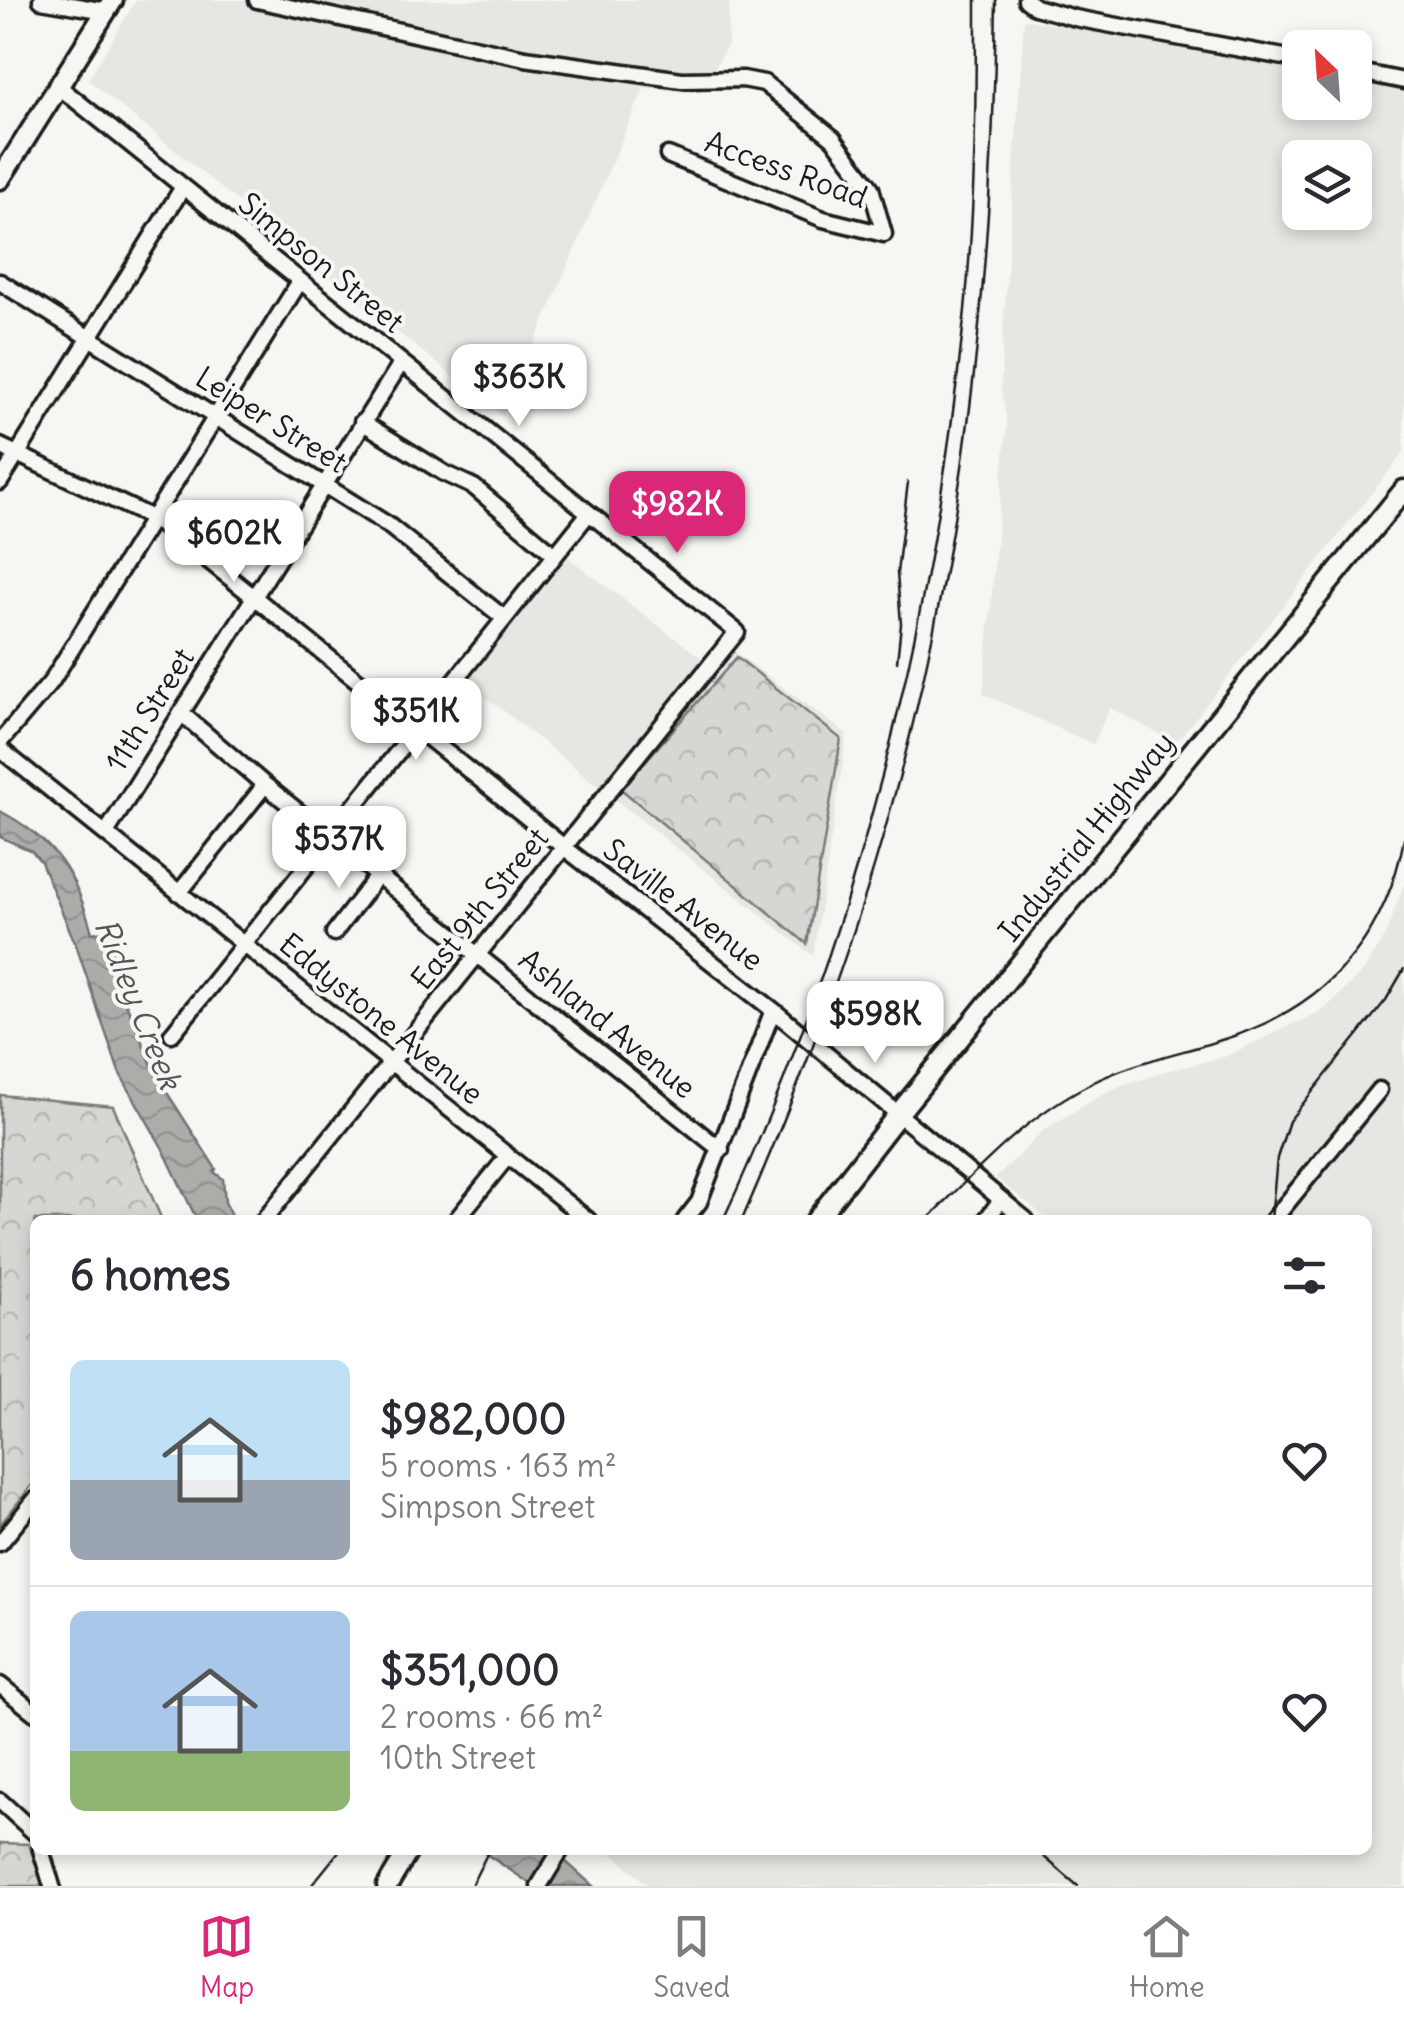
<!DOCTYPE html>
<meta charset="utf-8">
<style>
:root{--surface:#fff;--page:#f2f2f3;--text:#2b2b33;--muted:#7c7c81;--line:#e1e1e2;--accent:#db2777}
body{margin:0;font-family:Delius,sans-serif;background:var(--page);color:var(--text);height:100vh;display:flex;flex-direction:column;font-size:38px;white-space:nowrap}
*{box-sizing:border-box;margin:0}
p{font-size:32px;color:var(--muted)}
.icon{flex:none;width:55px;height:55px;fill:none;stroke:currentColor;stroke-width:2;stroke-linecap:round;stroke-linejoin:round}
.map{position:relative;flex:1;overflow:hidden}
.sheet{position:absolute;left:30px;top:1215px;width:1342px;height:640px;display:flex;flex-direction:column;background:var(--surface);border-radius:15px;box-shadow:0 5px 15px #0003}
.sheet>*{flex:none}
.needle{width:65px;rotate:335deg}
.tools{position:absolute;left:1282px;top:30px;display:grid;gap:20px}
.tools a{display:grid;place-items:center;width:90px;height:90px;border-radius:15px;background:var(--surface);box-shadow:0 5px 15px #0003;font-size:50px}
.price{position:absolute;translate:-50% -85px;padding:0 22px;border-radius:20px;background:#fff;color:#222;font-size:32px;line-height:65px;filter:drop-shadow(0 2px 5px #0008)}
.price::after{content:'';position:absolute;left:50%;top:60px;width:30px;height:22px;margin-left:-15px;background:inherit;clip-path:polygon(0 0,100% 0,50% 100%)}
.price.on{background:var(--accent);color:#fff}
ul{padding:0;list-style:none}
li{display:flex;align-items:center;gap:30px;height:250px;padding:0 40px}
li+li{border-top:2px solid var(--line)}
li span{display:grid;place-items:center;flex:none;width:280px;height:200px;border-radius:15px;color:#555}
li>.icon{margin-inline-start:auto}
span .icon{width:120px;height:120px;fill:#fffc;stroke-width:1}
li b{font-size:42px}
h2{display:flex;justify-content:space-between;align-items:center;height:120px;padding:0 40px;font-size:42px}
.menu{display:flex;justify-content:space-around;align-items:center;height:140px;border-top:2px solid var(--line);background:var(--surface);font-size:28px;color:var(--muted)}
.menu a{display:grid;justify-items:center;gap:5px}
.menu .on{color:var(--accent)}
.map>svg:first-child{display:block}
</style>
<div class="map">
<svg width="1404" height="1886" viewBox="0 0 1404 1886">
<defs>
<pattern id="park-crowns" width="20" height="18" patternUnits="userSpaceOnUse" patternTransform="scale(2.5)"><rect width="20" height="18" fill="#d6d6d2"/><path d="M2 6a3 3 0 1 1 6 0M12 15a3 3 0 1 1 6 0" fill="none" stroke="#b7b7b4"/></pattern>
<pattern id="water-waves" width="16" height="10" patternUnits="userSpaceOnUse" patternTransform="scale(2.5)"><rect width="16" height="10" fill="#acaca9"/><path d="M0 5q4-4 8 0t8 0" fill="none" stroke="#939391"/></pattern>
</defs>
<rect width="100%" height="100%" fill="#f6f6f2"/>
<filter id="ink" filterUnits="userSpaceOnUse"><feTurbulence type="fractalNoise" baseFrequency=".01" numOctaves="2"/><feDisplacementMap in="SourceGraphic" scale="20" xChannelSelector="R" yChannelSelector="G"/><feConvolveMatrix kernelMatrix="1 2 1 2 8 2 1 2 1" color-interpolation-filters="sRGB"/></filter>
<g filter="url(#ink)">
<path fill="#e6e6e2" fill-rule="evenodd" d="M136,0H729L728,44L702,91L644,88L503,417L88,80Z
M1024,19L1300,71V102H1355V82L1404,91V452L1176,743L1110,708L1093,744L983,694L1007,423L1001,388L1002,350ZM1300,158H1355V212H1300Z
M566,556L719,671L735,652L847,734L813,956L467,682Z
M1404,884V1886H649L608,1850H1368V1220H1049L996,1178L1044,1130L1110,1090L1163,1072L1224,1057L1325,1009L1365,969L1386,933Z"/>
<path fill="url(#park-crowns)" stroke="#797977" stroke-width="2.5" d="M737,657L841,739L807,944L621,789Z
M0,1095L113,1106L162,1220H35V1481L0,1525Z
M0,1843L29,1844L44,1886H0Z"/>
<path fill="url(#water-waves)" stroke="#727271" stroke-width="2.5" d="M0,811C55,840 77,875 92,933L104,931L120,969L123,996L157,1077L216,1169L214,1172L223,1179L225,1202L233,1220H197L163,1149L119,1072L76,945L41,862L32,851L0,837Z
M480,1850H553L593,1886H534Z"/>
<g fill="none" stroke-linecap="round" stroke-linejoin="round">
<g stroke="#1c1c1c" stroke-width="21">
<path id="minor" d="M41,0L106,11
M257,0L525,58L682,80L743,79L764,83L833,138L871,188L884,234L823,219L668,155
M1026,0L1035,7L1075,18L1300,60
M1355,71L1404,81
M58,86L737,632L264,1220
M0,282L388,525L504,618
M362,422L444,473L474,487L555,555
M0,446L150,517L203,556L565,848L773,1010L1026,1220
M0,482L183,187
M181,713L265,785L721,1150
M0,742L51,682L300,281
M0,749L588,1220
M106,833L401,363
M179,893L265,785
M334,933L378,875
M172,1034L589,513
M456,1220L508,1156
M685,1220L699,1202L773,1010
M986,1220L1001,1200
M1273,1220L1379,1090
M0,1543L35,1500
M0,1685L35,1713
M0,1801L35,1833
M41,1850L52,1886
M539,1886L561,1850"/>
</g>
<g stroke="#1c1c1c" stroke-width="25">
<path id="major" d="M0,179L113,0
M816,1220L899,1113L1404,490
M387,1886L409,1850"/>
</g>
<use href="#minor" stroke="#f6f6f2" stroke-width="14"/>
<use href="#major" stroke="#f6f6f2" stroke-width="18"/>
<path stroke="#1c1c1c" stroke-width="2.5" d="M897,662L901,624L897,573L908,482
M723,1220C857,935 933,622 965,310C975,207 976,103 976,0
M742,1220C799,1088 851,954 889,815C964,549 993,276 996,0
M927,1220C977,1170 1026,1116 1090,1084C1138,1059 1191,1052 1242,1033C1333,999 1386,933 1404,839
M1271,1220L1277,1158L1289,1121L1386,1000L1404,969
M1036,1850L1078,1886
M311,1886L340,1850
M471,1886L489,1850"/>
</g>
</g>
<g text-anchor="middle" stroke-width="8" stroke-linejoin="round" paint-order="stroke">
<g font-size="30" fill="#1c1c1c" stroke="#f6f6f2">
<text transform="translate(786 170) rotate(20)" y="10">Access Road</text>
<text transform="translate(321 263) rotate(39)" y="10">Simpson Street</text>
<text transform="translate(271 420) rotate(32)" y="10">Leiper Street</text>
<text transform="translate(150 710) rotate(-58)" y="10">11th Street</text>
<text transform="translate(1087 837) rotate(-51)" y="10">Industrial Highway</text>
<text transform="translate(683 905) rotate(38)" y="10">Saville Avenue</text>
<text transform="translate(480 909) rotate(-51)" y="10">East 9th Street</text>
<text transform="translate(381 1019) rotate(39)" y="10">Eddystone Avenue</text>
<text transform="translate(607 1024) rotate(39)" y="10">Ashland Avenue</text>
</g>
<g font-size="32" font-style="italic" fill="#565654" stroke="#f6f6f2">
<text transform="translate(138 1004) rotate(68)" y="11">Ridley Creek</text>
</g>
</g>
</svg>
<div class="tools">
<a><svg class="needle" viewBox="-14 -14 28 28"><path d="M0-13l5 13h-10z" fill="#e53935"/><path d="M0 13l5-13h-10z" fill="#7c7c81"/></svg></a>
<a><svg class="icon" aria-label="layers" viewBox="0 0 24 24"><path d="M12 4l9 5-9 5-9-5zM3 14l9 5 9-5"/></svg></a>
</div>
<b class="price" style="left:519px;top:429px">$363K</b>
<b class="price on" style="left:677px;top:556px">$982K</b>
<b class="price" style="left:234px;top:585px">$602K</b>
<b class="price" style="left:416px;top:763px">$351K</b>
<b class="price" style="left:339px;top:891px">$537K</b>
<b class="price" style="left:875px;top:1066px">$598K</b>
<section class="sheet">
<h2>6 homes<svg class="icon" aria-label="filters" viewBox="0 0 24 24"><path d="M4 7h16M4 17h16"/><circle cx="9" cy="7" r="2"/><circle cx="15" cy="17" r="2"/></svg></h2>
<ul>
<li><span style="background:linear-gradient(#bfe0f5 60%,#9aa5b1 0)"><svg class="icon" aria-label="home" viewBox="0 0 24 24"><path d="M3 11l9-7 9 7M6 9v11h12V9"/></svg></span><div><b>$982,000</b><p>5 rooms · 163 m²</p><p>Simpson Street</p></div><svg class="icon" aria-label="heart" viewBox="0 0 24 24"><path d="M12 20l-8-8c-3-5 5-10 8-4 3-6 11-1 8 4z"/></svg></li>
<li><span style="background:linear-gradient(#a9c7e8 70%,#8fb573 0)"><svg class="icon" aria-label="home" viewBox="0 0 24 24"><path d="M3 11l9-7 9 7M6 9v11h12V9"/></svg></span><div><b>$351,000</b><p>2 rooms · 66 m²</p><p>10th Street</p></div><svg class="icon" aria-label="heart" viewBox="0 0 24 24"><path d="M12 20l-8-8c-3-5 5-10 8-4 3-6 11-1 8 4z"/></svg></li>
</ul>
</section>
</div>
<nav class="menu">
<a class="on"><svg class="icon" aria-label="map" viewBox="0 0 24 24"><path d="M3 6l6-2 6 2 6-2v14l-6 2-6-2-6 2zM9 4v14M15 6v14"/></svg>Map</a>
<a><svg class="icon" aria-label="saved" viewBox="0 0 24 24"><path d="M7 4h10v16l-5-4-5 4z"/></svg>Saved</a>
<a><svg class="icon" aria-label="home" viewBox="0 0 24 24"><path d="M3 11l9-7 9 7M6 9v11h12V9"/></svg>Home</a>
</nav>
